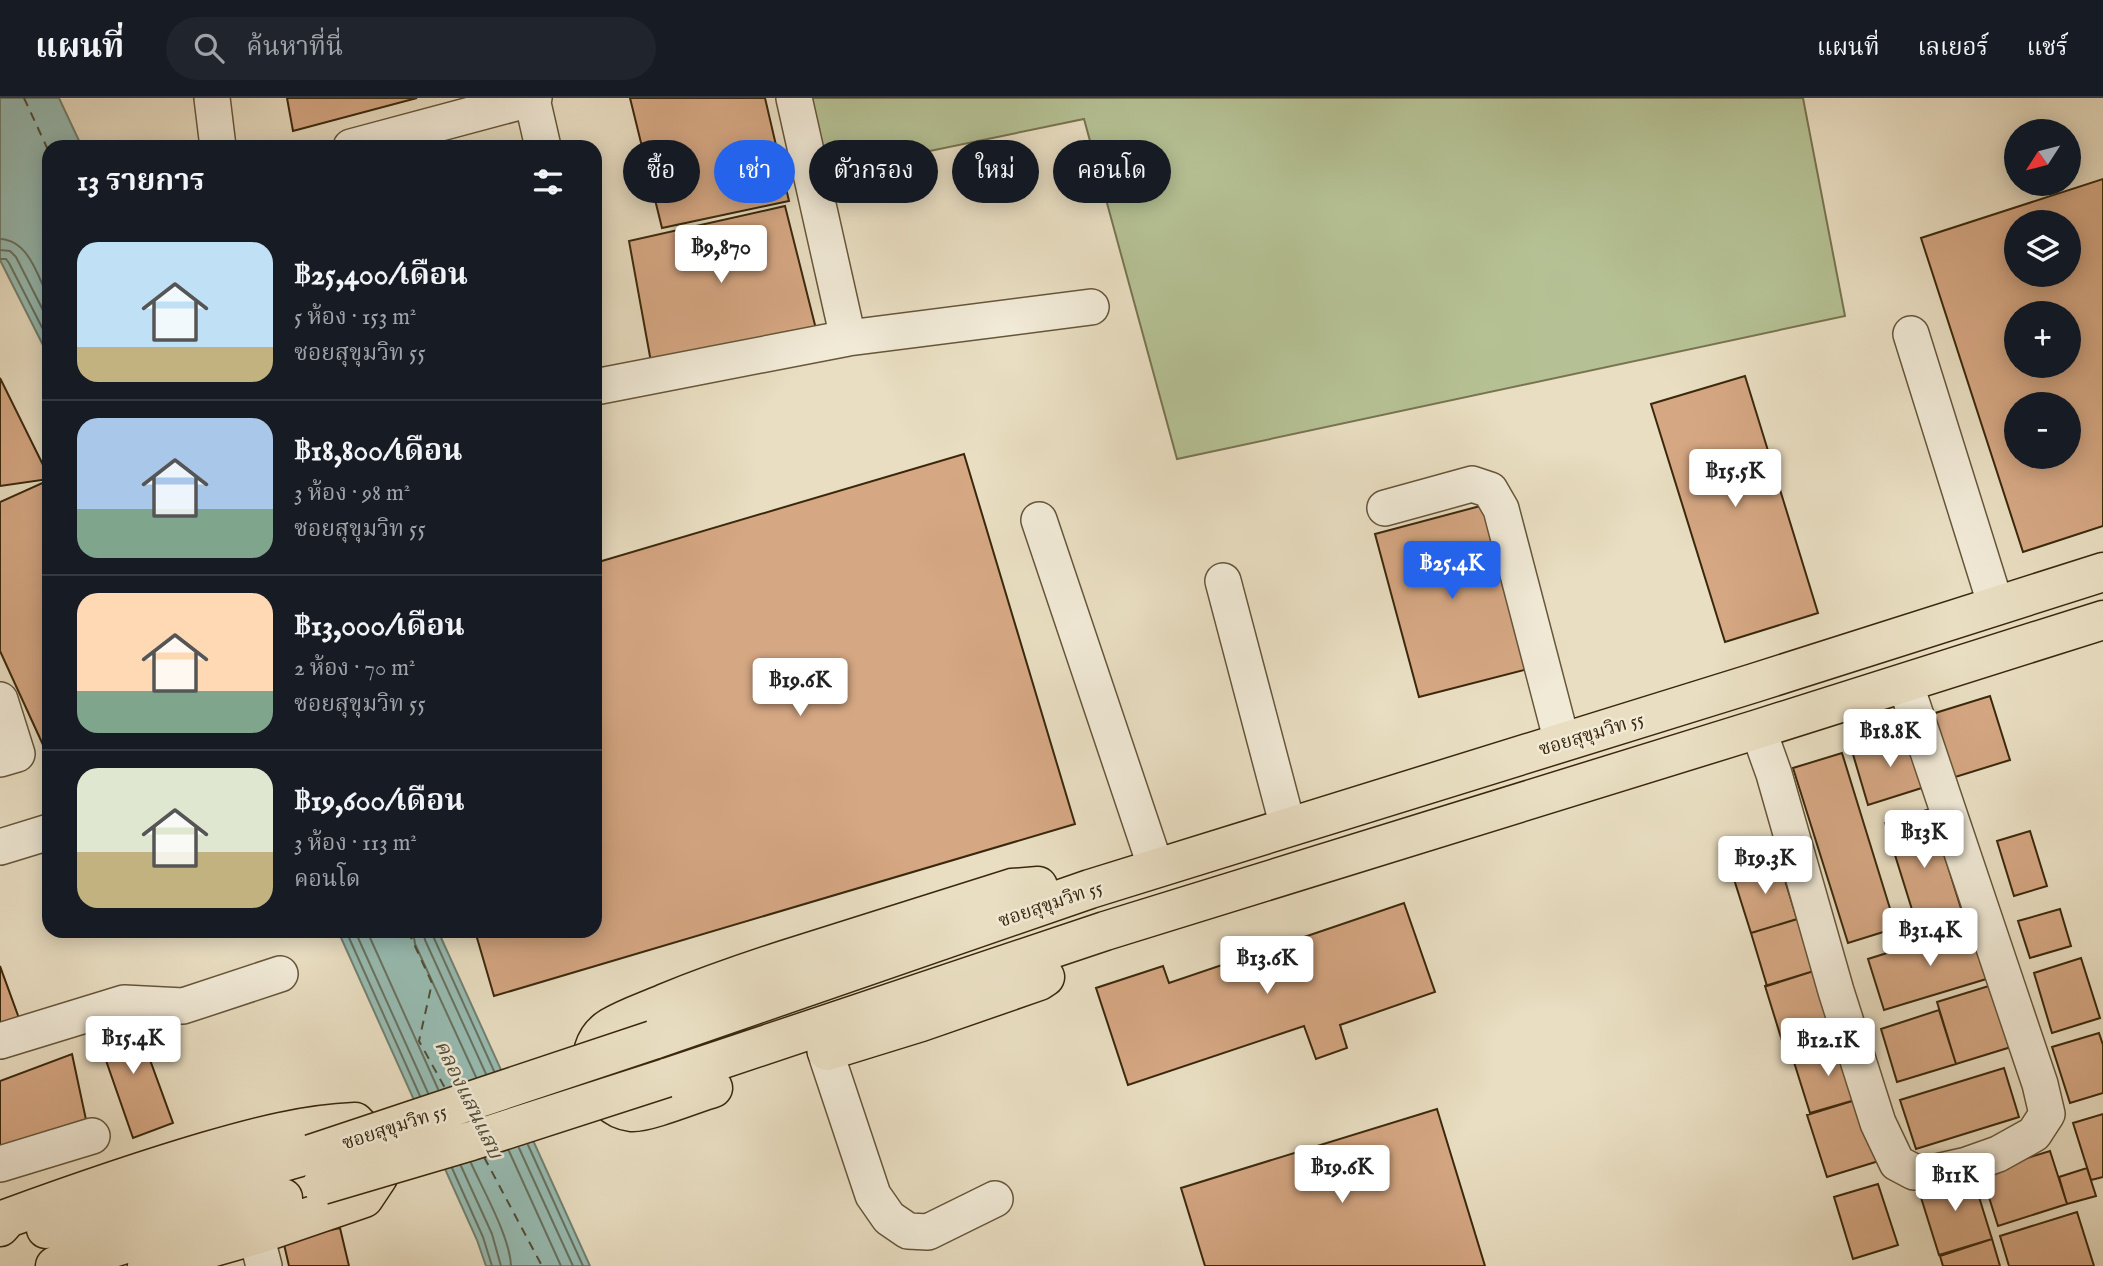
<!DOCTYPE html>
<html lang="th">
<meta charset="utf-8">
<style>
:root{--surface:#171b24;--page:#20242c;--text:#f1f3f6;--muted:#9ea1a6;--line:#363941;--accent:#2563eb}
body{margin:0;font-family:"IM FELL English","Noto Serif Thai",serif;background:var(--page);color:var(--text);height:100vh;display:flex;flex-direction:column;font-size:26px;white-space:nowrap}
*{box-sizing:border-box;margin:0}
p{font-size:23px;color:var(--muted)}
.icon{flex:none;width:38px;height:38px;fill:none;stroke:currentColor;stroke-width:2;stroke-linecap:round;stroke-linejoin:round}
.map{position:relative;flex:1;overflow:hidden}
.side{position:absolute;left:42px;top:42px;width:560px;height:798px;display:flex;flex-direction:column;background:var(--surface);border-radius:21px;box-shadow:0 4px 18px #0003}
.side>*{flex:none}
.guide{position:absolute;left:623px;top:42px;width:665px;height:63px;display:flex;gap:14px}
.needle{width:46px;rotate:234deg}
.controls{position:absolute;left:2004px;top:21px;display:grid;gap:14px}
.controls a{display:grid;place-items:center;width:77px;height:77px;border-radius:50%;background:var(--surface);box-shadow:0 4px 18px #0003;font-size:35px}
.price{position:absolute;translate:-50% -60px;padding:0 16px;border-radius:7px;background:#fff;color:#222;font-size:23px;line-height:46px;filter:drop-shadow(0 2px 4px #0008)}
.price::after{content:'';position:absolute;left:50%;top:42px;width:21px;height:16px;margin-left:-10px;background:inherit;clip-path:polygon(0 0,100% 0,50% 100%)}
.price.selected{background:var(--accent);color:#fff}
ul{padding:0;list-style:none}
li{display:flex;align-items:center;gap:21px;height:175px;padding:0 35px}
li+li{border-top:2px solid var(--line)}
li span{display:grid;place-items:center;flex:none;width:196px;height:140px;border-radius:21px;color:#555}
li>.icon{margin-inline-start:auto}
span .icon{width:84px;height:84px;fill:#fffc;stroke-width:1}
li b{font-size:30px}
h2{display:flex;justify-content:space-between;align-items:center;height:84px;padding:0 35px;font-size:30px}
.tag{padding:0 24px;border-radius:32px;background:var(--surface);box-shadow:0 4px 18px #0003;font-size:24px;line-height:63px}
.tag.selected{background:var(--accent);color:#fff}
header{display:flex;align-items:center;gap:42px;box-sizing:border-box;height:98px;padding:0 35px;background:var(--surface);border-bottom:2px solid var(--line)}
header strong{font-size:33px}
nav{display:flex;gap:38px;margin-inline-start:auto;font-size:24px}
.search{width:490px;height:63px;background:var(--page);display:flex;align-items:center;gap:18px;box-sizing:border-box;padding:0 24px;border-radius:38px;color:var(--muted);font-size:26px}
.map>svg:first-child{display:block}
</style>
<header>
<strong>แผนที่</strong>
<div class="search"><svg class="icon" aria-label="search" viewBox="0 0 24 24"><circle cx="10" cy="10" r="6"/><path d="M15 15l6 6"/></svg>ค้นหาที่นี่</div>
<nav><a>แผนที่</a><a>เลเยอร์</a><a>แชร์</a></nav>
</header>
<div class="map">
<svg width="2103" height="1168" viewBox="0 0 2103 1168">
<rect width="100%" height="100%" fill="#e9dec2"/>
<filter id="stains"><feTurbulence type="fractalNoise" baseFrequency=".00286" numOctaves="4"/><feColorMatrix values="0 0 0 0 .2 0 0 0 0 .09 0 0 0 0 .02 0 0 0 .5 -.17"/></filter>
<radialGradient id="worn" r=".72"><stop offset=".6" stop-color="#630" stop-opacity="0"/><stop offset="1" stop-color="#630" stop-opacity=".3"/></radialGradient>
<path fill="#b5c194" stroke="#787450" stroke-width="2" d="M778,0H1803L1845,218L1177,361L1084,21L799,80Z"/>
<path fill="#97bcb3" stroke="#728170" stroke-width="2" d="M0,0H59L82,49H49V259L0,162Z
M338,833H438L590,1168H486L477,1142Z"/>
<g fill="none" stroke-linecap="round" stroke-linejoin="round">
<path stroke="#687260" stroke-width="2" d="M0,141C29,142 38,179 49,201
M0,152L10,153L16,159L49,224
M0,161H6L9,165L49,243
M346,833L420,998
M355,833L428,995
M367,833L438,991
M413,833L415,846L476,979
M423,833L425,842L486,976
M432,833L433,838L494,973
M528,1047L583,1168
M519,1050L573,1168
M509,1053L561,1168
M471,1065C483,1092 510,1139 511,1168
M461,1068L492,1136L501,1168
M452,1070L483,1139L492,1168"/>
<path stroke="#514d36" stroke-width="2" stroke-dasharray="9 7" stroke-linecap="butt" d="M24,0L49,54
M408,833L432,885L419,943L445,990
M484,1059L542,1168"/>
</g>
<path fill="#d5a783" stroke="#3a280c" stroke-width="2" fill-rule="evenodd" d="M287,0H417L293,33Z
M630,0H765L789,103L662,130Z
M2103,81V428L2023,454L1921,140ZM2016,124H2068V177H2016ZM2016,215H2068V268H2016ZM2016,306H2068V359H2016Z
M785,108L816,231L651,264L629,143Z
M1745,278L1818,515L1725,544L1651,306Z
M0,280L49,379V381L0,388Z
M964,356L1075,726L494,898L475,833H595V465Z
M49,382V660L0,553V404Z
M1484,407L1528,571L1419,599L1375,436Z
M1990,598L2010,662L1952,680L1932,616Z
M1911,635L1928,688L1868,707L1852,653Z
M1842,655L1896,830L1848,845L1793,670Z
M1930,711L1964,820L1919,834L1885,725Z
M2030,733L2047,788L2014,798L1997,743Z
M1778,760L1797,821L1751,835L1732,775Z
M1404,805L1435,894L1340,927L1347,950L1316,961L1304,928L1128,987L1096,890L1163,868L1169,885Z
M2060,811L2071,848L2030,860L2018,823Z
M1804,819L1820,871L1767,888L1751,835Z
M1976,827L1993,879L1884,912L1868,861Z
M2081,860L2100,920L2052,935L2034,875Z
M0,868L20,923L0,929Z
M1820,871L1838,930L1783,946L1765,888Z
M1992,887L2011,949L1956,966L1937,904Z
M1939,912L1956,966L1897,984L1881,931Z
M134,918L173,1025L133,1040L94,928Z
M2099,935L2103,947V995L2070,1005L2052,949Z
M1845,945L1862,1000L1810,1015L1793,961Z
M72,956L88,1031L0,1061V983Z
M2004,970L2019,1019L1916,1051L1900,1002Z
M1862,1000L1882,1062L1827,1079L1807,1017Z
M1437,1011L1485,1168H1205L1181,1090Z
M2103,1016V1079L2091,1082L2073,1025Z
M2050,1053L2067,1106L1998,1128L1981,1074Z
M2087,1070L2096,1098L2067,1106L2059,1079Z
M1971,1073L1992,1141L1939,1157L1918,1090Z
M1878,1086L1898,1147L1853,1161L1834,1099Z
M2077,1114L2094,1168H2009L2000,1138Z
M340,1130L349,1168H289L283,1142Z
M1992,1141L2000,1168H1943L1940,1158Z"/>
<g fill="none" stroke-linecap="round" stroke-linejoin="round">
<g stroke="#66563a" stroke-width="38">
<path id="minor" d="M212,0L218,49
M532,1L543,49
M351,49L534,0
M1911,236L1996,508
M848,240L1091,209
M595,289L848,240L794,0
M1385,410L1472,386L1490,392L1501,411L1562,644
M1039,422L1156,770
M1223,483L1288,729
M0,602L17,656L0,661
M1758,631L1774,676L1836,893L1878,1025L1897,1065L1914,1074H1936L1967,1067L1998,1056L2034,1036L2047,1016L2040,986L1905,585
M0,749L49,734
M0,943L124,905L183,908L280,876
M825,953L873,1097L889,1120L908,1133L928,1134L995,1101
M0,1066L92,1038
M256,1137L264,1168"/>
</g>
<g stroke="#3a280c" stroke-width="41">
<path id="major" d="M653,942L1090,791L1754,585L2103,474
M827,953L921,924L1039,883L1045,879
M666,980L1105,833L1758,631L2103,522
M713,990C696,995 647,1015 632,1014C595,1010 575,951 611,929C628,919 647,913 665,905C704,889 744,875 784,862C860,838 936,814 1012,790L1038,788
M0,1129L8,1120C74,1096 140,1073 208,1053C256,1039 305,1026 355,1024C371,1039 374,1058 378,1079L364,1100L256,1137L147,1168
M46,1131L311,1056
M55,1168L173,1131L283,1100"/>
</g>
<use href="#minor" stroke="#f1ead7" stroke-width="35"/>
<use href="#major" stroke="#e9dec2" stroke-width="38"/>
<g stroke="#3a280c" stroke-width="41" stroke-linecap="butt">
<path id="major-bridge" d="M311,1056L653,942
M322,1087L471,1043L666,980"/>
</g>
<use href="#major-bridge" stroke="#e9dec2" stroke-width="38"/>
</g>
<g text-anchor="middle" stroke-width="5" stroke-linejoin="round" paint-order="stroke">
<g font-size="19" fill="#3a280c" stroke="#f1ead7">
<text transform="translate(1591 635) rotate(-17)" y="7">ซอยสุขุมวิท 55</text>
<text transform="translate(1050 805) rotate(-19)" y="7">ซอยสุขุมวิท 55</text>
<text transform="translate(394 1028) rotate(-18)" y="7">ซอยสุขุมวิท 55</text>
</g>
<g font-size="21" font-style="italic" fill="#514d36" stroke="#f1ead7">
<text transform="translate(469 1001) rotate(64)" y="7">คลองแสนแสบ</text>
</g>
</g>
<rect width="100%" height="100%" filter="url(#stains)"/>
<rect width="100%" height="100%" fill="url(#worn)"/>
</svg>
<div class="controls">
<a><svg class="needle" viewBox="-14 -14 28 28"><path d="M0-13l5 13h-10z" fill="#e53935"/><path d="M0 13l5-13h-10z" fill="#9ea1a6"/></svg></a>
<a><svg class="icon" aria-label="layers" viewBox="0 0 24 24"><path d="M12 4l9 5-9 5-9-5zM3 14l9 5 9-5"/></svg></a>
<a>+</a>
<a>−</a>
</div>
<b class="price" style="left:721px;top:187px">฿9,870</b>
<b class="price" style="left:1735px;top:411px">฿15.5K</b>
<b class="price selected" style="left:1452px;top:503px">฿25.4K</b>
<b class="price" style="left:800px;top:620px">฿19.6K</b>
<b class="price" style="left:1890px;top:671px">฿18.8K</b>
<b class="price" style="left:1924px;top:772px">฿13K</b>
<b class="price" style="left:1765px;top:798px">฿19.3K</b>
<b class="price" style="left:1930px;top:870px">฿31.4K</b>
<b class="price" style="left:1267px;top:898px">฿13.6K</b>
<b class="price" style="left:133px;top:978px">฿15.4K</b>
<b class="price" style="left:1828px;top:980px">฿12.1K</b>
<b class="price" style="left:1342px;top:1107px">฿19.6K</b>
<b class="price" style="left:1955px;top:1115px">฿11K</b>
<div class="guide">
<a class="tag">ซื้อ</a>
<a class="tag selected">เช่า</a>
<a class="tag">ตัวกรอง</a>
<a class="tag">ใหม่</a>
<a class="tag">คอนโด</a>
</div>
<section class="side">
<h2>13 รายการ<svg class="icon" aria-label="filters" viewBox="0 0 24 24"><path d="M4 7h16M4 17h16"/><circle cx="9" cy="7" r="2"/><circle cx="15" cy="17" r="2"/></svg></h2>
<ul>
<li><span style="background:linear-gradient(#bfe0f5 75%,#c2b280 0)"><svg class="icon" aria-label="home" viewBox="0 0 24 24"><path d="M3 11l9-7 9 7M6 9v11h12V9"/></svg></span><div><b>฿25,400/เดือน</b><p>5 ห้อง · 153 m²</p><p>ซอยสุขุมวิท 55</p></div></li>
<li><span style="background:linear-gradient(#a9c7e8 65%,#7fa58c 0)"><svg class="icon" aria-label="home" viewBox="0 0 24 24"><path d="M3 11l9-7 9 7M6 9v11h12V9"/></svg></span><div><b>฿18,800/เดือน</b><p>3 ห้อง · 98 m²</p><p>ซอยสุขุมวิท 55</p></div></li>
<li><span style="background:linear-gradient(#ffd9b3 70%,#7fa58c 0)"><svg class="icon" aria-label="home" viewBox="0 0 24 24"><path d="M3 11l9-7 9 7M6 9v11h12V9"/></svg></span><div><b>฿13,000/เดือน</b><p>2 ห้อง · 70 m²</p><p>ซอยสุขุมวิท 55</p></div></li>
<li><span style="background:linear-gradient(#dfe7d0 60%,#c2b280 0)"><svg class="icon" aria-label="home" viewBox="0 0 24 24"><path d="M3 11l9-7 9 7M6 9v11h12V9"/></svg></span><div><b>฿19,600/เดือน</b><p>3 ห้อง · 113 m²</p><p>คอนโด</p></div></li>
</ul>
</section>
</div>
